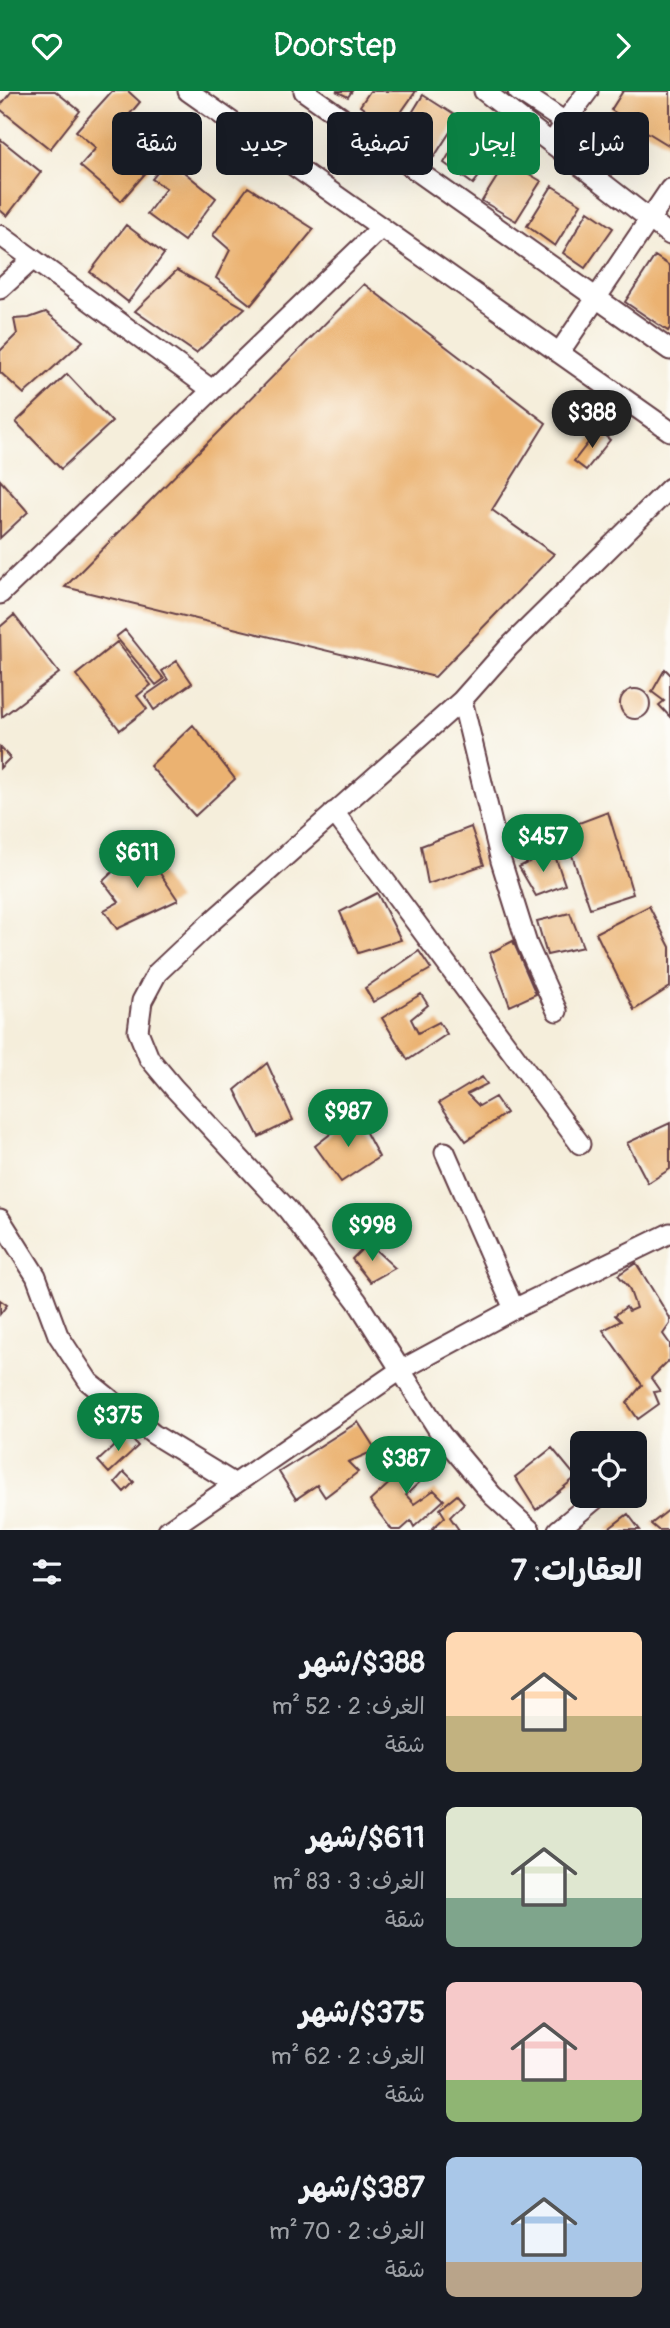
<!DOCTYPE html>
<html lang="ar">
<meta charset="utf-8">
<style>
:root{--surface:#171b24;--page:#20242c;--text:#f1f3f6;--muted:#9ea1a6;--accent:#0b8043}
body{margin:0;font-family:Pangolin,"Playpen Sans Arabic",sans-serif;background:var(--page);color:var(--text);direction:rtl;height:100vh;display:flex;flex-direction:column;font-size:26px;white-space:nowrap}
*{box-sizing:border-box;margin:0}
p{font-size:23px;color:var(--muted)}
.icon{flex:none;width:38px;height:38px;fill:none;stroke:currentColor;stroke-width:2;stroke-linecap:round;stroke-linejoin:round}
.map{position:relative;height:1439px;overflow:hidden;direction:ltr}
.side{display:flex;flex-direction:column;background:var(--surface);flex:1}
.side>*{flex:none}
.banner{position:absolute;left:21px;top:21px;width:628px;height:63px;direction:rtl;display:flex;gap:14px}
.tools{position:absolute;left:570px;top:1340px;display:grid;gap:14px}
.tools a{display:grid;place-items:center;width:77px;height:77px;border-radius:10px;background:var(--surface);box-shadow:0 7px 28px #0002;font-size:35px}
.price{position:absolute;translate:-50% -60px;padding:0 16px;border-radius:24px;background:var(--accent);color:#fff;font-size:23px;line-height:46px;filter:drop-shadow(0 2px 4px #0008)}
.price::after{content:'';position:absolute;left:50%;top:42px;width:21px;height:16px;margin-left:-10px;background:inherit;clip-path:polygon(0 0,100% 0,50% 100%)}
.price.current{background:#222;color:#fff}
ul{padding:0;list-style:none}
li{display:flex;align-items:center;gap:21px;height:175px;padding:0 28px}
li span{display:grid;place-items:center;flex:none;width:196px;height:140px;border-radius:10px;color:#555}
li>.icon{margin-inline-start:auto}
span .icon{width:84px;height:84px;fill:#fffc;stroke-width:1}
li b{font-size:30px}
h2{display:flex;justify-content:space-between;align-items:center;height:84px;padding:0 28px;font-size:30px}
.tag{padding:0 24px;border-radius:10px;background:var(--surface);box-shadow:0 7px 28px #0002;font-size:24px;line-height:63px}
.tag.current{background:var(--accent);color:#fff}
header{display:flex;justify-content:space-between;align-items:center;height:91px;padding:0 28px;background:var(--accent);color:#fff;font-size:32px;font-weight:600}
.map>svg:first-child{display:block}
</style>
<header><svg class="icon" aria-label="forward" viewBox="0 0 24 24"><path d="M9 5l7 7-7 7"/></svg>Doorstep<svg class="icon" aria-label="heart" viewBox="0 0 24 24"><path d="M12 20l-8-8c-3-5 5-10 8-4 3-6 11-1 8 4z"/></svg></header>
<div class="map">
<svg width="670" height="1439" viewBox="0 0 670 1439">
<rect width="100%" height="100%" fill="#fdfcf7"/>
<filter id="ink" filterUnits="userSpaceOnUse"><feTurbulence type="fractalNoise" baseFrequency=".0143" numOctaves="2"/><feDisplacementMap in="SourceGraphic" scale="14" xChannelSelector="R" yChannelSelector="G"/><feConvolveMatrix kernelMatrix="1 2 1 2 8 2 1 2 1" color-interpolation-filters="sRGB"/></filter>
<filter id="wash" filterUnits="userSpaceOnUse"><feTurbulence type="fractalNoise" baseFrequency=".00686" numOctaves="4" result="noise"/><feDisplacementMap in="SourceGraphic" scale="28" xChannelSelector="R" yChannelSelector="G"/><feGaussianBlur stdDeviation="1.57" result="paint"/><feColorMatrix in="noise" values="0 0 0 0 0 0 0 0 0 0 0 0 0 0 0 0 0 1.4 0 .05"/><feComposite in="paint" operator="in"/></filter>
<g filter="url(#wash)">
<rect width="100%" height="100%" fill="#f5eedb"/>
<g id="blocks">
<path fill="#ebb271" d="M12,0H55L80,20L50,58L0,18V15Z
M112,0H128L140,11L118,37L138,55L161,30L178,45L121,110L80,75L96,57L76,40Z
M336,0H352L348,6Z
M370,0H416L390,37L360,15Z
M623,0H670V55L611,19Z
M423,4L459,27L434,66L401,40Z
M468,31L501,57L473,93L444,72Z
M0,48L41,81L7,125L0,119Z
M183,50L194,56L179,77L216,107L184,150L147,123L166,97L152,88Z
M507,70L541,90L516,130L482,110Z
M552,95L581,113L555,155L527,135Z
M248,96L314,138L251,214L216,187L230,159L213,144Z
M588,120L613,137L585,177L563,162Z
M126,134L164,163L128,211L90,181Z
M655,165L670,175V237L668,240L625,211Z
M177,179L245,217L196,262L135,220Z
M364,193L546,332L492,419L554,463L435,586L65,496Z
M46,221L83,250L24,303L0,281V260L17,243L14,228L29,227Z
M67,283L112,331L61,378L16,331Z
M598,339L610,349L586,379L574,370Z
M0,389L28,421L0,447Z
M14,524L59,582L2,626L0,536Z
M125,539L164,588L156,594L116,546Z
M117,551L151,594L137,605L147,618L120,639L76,584Z
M177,570L192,592L154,619L145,605L168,589L162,580Z
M665,578L670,583V626L659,614L664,610L652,601Z
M620 613a15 15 0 1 1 30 0a15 15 0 1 1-30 0Z
M193,634L235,688L195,725L150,675Z
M0,656L10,667L0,677Z
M608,721L633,803L590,817L563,738Z
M471,736L484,774L428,793L421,755Z
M141,754L178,809L117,838L104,819L119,811L103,790Z
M553,759L565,794L536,805L519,776Z
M377,802L401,849L358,862L340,821Z
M649,815L670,856V896L634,919L596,842Z
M570,822L583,856L547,864L537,830Z
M513,850L536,903L510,915L490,862Z
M419,860L431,878L373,911L365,897Z
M421,903L428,914L411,928L418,942L439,931L447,943L408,969L382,927Z
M267,972L293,1029L259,1046L235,999Z
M482,986L487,993L467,1003L479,1015L495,1006L506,1022L466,1050L439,1012Z
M356,1023L379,1066L341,1091L315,1055Z
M670,1032V1078L648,1092L627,1052Z
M368,1152L395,1177L370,1191L352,1168Z
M636,1172L670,1227V1233L663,1243L670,1253V1268L651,1287L660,1300L654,1301L659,1313L638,1328L627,1312L642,1294L603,1239L621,1230L615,1224L626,1216L629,1220L636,1217L629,1197L618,1184Z
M0,1209L7,1214L0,1223Z
M358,1331L376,1359L348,1371L358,1381L325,1406L317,1394L296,1408L279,1381Z
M127,1343L138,1355L109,1382L98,1370Z
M418,1352L427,1362L413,1372L425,1386L406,1404L414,1413L434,1399L444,1409L414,1436L411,1430L401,1439H392L370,1410L407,1376L402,1368Z
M552,1357L576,1386L536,1419L515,1386Z
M124,1381L134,1391L124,1401L115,1391Z
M457,1404L464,1412L450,1426L459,1439H431L445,1426L440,1418Z
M670,1418V1439H658L651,1433Z
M628,1423L640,1439H607Z"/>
</g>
</g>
<g filter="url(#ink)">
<use href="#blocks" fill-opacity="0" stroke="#643e45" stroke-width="2"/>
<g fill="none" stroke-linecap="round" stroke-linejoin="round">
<g stroke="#643e45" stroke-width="23">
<path id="minor" d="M188,0L670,340
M304,0L670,259
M484,0L670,144
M518,0L565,31
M552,53L565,31L588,0
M0,144L212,299
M0,198L33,168
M559,262L670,98
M0,503L381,137
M462,609L501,770L527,853L557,920
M334,721L580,1053
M445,1061L514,1218
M0,1128L36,1185L58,1244L89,1291L153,1343L235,1393
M168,1439L399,1280L514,1218L670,1142
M530,1439L492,1404L441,1343L357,1210L288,1119L174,997L149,967L138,940L142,910L157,882L211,831L462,609L509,556L670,397
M558,1439L599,1405"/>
</g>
<use href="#minor" stroke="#fff" stroke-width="19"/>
</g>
</g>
</svg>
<div class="tools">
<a><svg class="icon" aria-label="locate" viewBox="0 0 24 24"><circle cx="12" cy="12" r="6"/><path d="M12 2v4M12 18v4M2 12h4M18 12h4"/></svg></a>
</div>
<b class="price current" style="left:592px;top:359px">$388</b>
<b class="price" style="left:543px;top:783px">$457</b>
<b class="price" style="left:137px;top:799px">$611</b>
<b class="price" style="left:348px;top:1058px">$987</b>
<b class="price" style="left:372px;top:1172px">$998</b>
<b class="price" style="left:118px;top:1362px">$375</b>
<b class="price" style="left:406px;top:1405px">$387</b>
<div class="banner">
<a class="tag">شراء</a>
<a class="tag current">إيجار</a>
<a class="tag">تصفية</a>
<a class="tag">جديد</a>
<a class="tag">شقة</a>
</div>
</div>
<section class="side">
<h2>العقارات: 7<svg class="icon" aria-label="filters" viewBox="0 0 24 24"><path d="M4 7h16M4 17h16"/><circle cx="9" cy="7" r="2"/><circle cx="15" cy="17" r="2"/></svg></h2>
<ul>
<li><span style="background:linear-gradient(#ffd9b3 60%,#c2b280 0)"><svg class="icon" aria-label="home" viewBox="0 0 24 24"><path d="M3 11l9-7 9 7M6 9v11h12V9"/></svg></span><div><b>$388/شهر</b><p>الغرف: 2 · 52 m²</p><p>شقة</p></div></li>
<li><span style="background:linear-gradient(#dfe7d0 65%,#7fa58c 0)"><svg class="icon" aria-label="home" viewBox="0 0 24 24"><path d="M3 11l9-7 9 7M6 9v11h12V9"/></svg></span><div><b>$611/شهر</b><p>الغرف: 3 · 83 m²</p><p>شقة</p></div></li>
<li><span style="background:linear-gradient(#f6c9c9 70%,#8fb573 0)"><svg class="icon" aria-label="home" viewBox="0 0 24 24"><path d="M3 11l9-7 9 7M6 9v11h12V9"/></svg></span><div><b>$375/شهر</b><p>الغرف: 2 · 62 m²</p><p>شقة</p></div></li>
<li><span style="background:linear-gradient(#a9c7e8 75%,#b9a48a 0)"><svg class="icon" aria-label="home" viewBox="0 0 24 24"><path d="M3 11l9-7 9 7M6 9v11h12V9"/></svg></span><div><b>$387/شهر</b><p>الغرف: 2 · 70 m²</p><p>شقة</p></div></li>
</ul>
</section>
